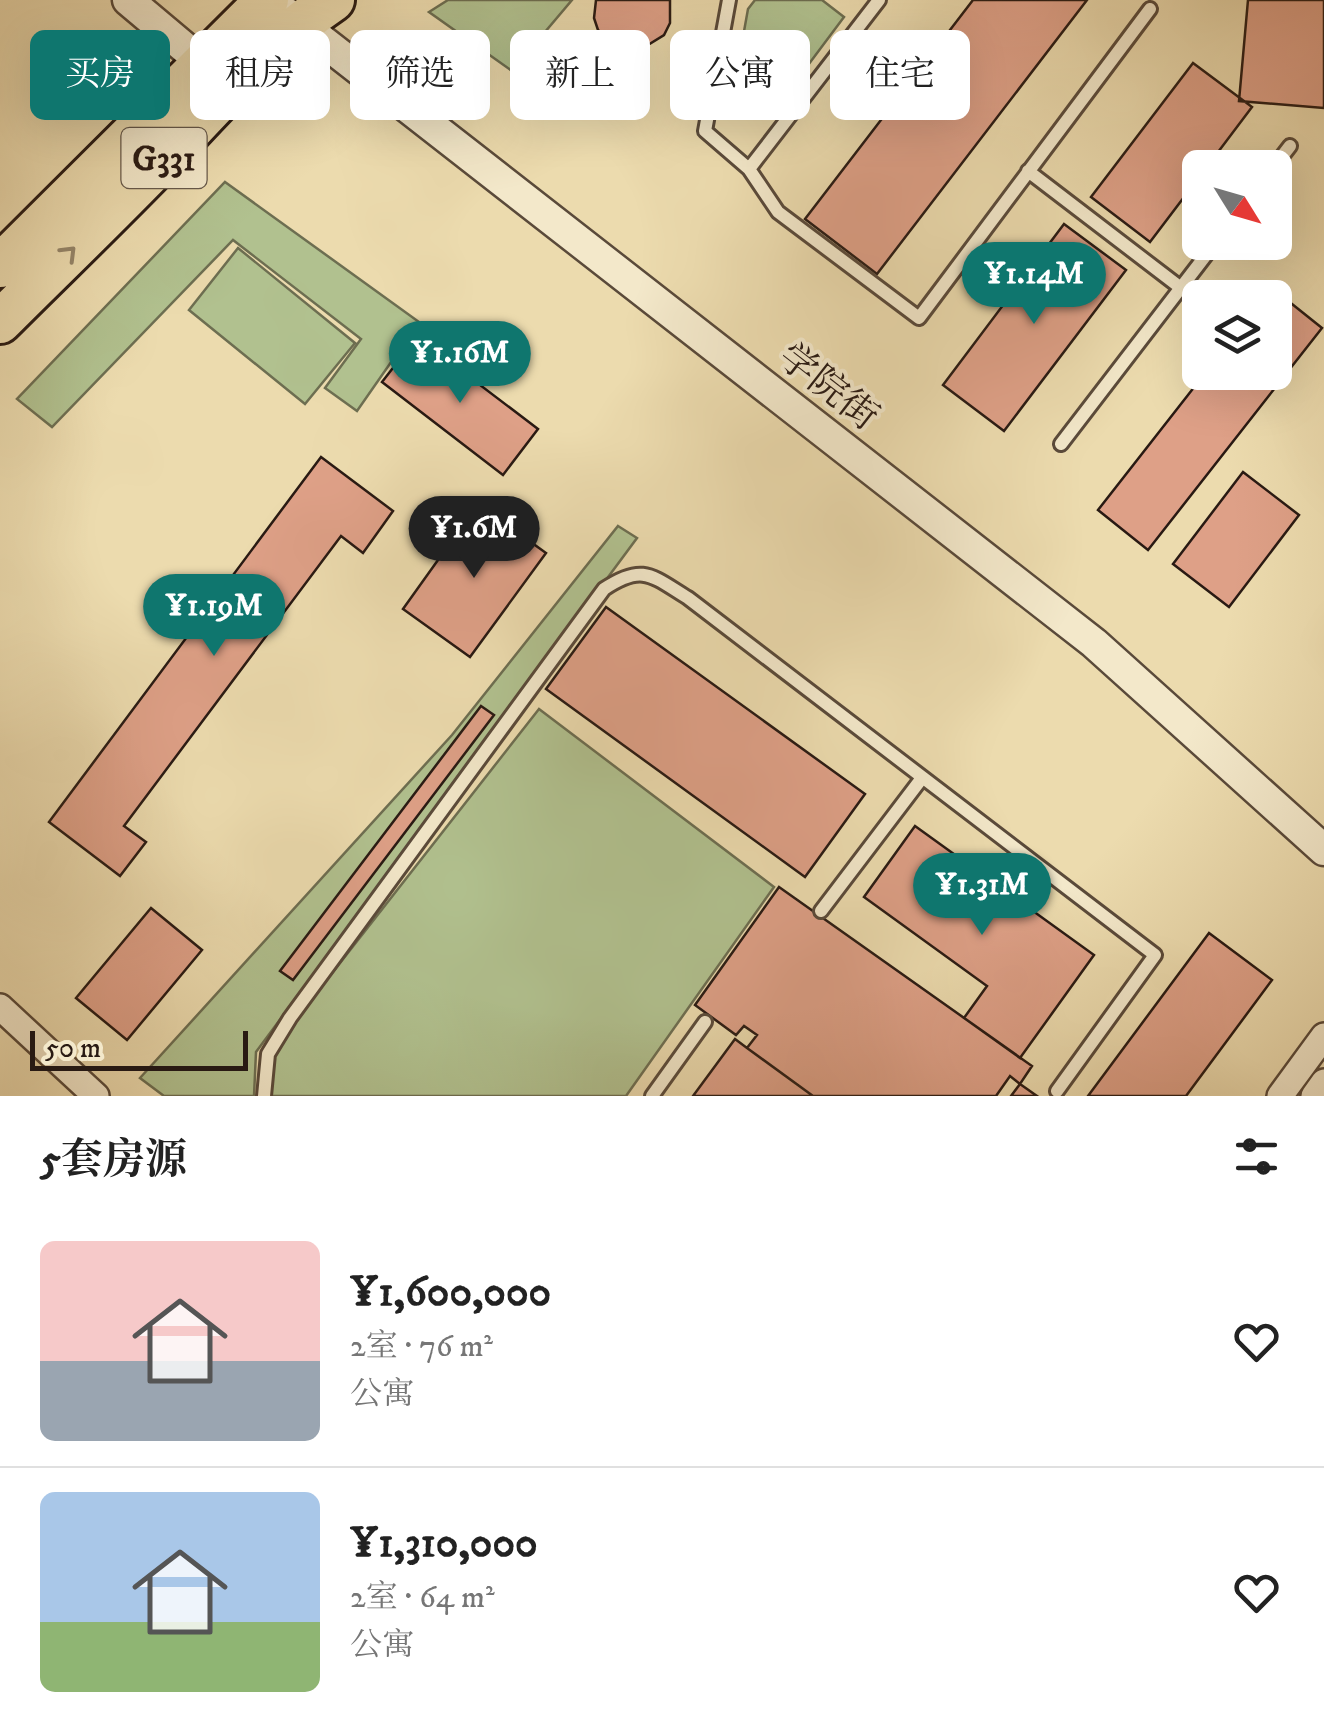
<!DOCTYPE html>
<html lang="zh">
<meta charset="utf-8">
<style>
:root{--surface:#fff;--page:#f2f2f2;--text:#222;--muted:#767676;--line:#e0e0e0;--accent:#0f766e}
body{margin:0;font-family:"IM FELL DW Pica","Noto Serif SC",serif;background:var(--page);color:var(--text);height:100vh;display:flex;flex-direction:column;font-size:38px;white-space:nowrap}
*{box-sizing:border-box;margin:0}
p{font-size:32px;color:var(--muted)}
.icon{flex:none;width:55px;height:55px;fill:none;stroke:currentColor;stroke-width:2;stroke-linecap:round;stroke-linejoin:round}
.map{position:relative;height:1096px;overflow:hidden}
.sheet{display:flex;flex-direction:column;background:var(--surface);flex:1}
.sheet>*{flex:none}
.banner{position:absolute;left:30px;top:30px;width:1265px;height:90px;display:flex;gap:20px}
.needle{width:65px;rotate:127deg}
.fabs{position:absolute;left:1182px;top:150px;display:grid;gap:20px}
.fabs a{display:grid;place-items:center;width:110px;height:110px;border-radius:15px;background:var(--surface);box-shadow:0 10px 40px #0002;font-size:50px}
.scale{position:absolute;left:30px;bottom:25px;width:218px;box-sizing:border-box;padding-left:10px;border:5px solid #291a13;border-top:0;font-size:28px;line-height:35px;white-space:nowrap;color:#291a13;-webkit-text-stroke:8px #f3e8ca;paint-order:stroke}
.price{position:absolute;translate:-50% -85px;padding:0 22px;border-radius:35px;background:var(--accent);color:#fff;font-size:32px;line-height:65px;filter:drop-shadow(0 2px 5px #0008)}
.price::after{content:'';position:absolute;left:50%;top:60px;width:30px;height:22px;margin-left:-15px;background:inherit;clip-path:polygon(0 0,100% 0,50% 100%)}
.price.active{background:#222;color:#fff}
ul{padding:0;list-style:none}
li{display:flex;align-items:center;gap:30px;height:250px;padding:0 40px}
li+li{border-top:2px solid var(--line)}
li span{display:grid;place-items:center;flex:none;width:280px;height:200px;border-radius:15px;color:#555}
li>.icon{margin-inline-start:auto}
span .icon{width:120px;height:120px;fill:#fffc;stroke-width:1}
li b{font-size:42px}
h2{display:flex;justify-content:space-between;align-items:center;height:120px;padding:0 40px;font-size:42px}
.pill{padding:0 35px;border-radius:15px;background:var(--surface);box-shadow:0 10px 40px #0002;font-size:35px;line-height:90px}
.pill.active{background:var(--accent);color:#fff}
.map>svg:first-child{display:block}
</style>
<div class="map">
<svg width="1324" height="1096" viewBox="0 0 1324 1096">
<rect width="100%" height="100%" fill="#ecdbae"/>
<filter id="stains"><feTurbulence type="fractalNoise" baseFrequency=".002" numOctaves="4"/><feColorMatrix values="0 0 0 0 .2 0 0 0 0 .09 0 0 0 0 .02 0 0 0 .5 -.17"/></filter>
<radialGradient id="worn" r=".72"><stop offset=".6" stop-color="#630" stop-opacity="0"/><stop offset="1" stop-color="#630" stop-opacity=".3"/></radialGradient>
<path fill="#b1c18f" stroke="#6d6e51" stroke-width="2.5" d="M448,0H572L512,71L429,12Z
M755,0H822L844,17L770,116L734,87L748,9Z
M225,182L419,322L357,411L325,388L361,339L233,240L52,427L17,399Z
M238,248L355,343L305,404L189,310Z
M618,526L637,538L256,1052L254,1096H164L140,1078L452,735Z
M539,709L774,887L626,1096H271L274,1058L300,1014Z"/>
<path fill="#dea087" stroke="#291a13" stroke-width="2.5" d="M596,0H670V23L664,35L643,48L617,47L598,30L594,18Z
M973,0H1087L877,274L805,219Z
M1248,0H1324V108L1239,101Z
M1193,63L1252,107L1206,168H1200V176L1150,242L1091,197Z
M1064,224L1126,270L1004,431L943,385Z
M1272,288L1322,328L1148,550L1098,510L1206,372H1275V298H1265Z
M417,337L538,429L503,475L382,382Z
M321,457L393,511L363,553L341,536L124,826L146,842L120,876L49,822Z
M1243,472L1299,515L1229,607L1173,564Z
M478,504L546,553L470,657L403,609Z
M606,607L865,794L805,877L546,689Z
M481,706L494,715L293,980L280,971Z
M915,826L1094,955L1020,1058L964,1018L987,986L864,897Z
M779,887L1032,1066L1020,1084L1010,1076L996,1096H813L747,1048L757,1035L744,1026L736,1035L695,1005Z
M151,908L202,950L127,1040L76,998Z
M1209,933L1272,980L1186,1096H1088Z
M735,1039L747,1048L813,1096H693Z
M1020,1084L1037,1096H1011Z"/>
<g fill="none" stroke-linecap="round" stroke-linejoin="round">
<g stroke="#5a4a3a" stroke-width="18">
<path id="service" d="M729,0L705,131L749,169L879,0
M1273,168L1290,146
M749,169L778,212L919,318L1150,9
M1028,171L1181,288
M1061,444L1216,242
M821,911L922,778
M264,1096L268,1054L290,1018L604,589C643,563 652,576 688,598L1155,955L1057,1091
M652,1096L705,1022"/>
</g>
<g stroke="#5a4a3a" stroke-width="30">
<path id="minor" d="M0,1007L96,1096
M1280,1096L1324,1036
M1314,1096L1324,1082"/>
</g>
<g stroke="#5a4a3a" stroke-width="35">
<path id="tertiary" d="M128,0L216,74
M288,14L1094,643L1324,850"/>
</g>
<g stroke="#291a13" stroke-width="48">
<path id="trunk" d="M0,266L267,0
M0,322C58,264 118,207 175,147C225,94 272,41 333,0"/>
</g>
<use href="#service" stroke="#f3e8ca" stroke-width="12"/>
<use href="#minor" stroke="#f3e8ca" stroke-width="25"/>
<use href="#tertiary" stroke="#f3e8ca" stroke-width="30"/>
<use href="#trunk" stroke="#ecdbae" stroke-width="42"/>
</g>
<defs><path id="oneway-chevron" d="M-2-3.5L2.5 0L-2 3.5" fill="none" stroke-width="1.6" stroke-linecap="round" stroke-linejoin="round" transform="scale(2.5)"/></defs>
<use stroke="#948468" href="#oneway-chevron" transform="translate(69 253) rotate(-45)"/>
<g text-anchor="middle" stroke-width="8" stroke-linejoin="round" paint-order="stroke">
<rect fill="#f3e8ca" stroke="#66584a" stroke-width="2.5" x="121.5" y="128" width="85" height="60" rx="8"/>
<g font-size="35" font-weight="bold" fill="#291a13">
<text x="164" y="170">G331</text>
</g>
<g font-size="38" fill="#291a13" stroke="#f3e8ca">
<text transform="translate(829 386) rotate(38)" y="13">学院街</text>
</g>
</g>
<rect width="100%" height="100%" filter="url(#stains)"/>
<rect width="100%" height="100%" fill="url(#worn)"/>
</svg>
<div class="fabs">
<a><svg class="needle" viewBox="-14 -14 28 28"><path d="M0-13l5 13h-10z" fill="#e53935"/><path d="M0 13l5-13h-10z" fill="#767676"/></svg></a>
<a><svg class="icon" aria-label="layers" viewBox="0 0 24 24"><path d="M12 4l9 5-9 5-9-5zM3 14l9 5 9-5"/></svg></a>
</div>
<div class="scale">50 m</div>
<b class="price" style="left:1034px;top:327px">¥1.14M</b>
<b class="price" style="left:460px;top:406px">¥1.16M</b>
<b class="price active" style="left:474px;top:581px">¥1.6M</b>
<b class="price" style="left:214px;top:659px">¥1.19M</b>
<b class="price" style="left:982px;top:938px">¥1.31M</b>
<div class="banner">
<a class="pill active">买房</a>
<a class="pill">租房</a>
<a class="pill">筛选</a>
<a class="pill">新上</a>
<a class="pill">公寓</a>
<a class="pill">住宅</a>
</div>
</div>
<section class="sheet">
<h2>5套房源<svg class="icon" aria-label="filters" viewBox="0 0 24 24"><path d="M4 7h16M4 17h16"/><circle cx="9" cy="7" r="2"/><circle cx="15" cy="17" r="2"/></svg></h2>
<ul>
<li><span style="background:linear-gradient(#f6c9c9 60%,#9aa5b1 0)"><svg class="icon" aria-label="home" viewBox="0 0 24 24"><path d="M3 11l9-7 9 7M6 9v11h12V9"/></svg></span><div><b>¥1,600,000</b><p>2室 · 76 m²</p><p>公寓</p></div><svg class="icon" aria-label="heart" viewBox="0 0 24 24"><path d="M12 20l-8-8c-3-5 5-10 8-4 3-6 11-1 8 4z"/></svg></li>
<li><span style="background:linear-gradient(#a9c7e8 65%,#8fb573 0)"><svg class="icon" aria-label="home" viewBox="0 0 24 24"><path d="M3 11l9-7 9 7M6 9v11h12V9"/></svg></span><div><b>¥1,310,000</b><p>2室 · 64 m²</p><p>公寓</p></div><svg class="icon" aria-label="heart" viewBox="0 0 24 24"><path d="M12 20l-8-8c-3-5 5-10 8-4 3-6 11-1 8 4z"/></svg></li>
</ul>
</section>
